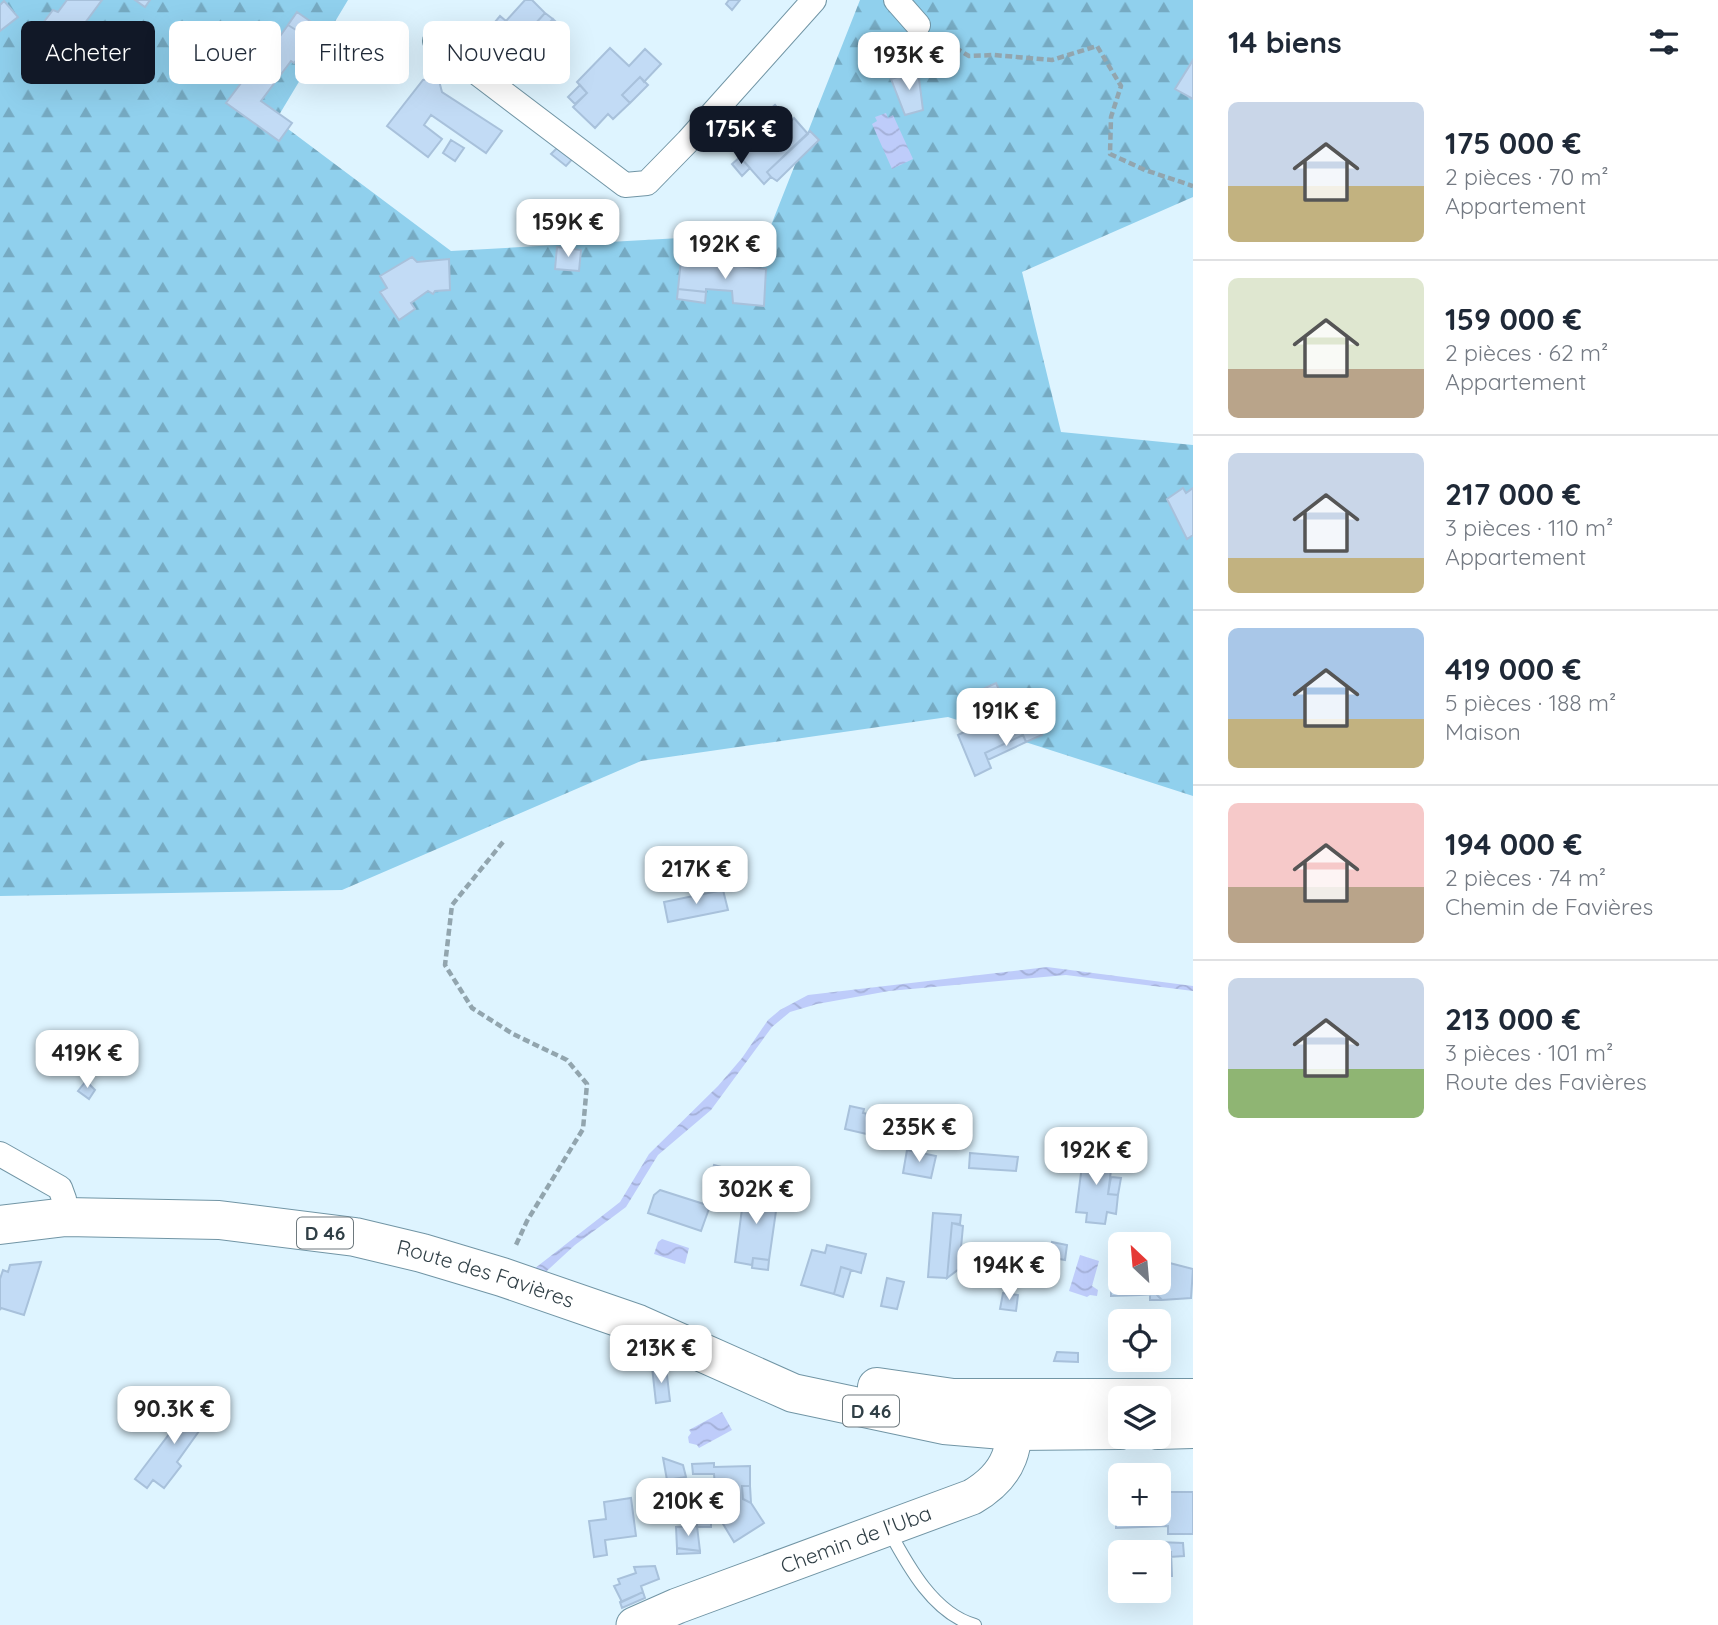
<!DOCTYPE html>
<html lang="fr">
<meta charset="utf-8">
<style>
:root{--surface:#fff;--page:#f2f2f3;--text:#1f2937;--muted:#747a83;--line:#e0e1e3;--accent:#111827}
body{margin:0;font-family:Quicksand,sans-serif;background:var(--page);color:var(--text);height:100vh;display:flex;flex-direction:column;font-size:26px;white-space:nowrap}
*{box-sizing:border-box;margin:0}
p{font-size:23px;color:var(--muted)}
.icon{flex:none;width:38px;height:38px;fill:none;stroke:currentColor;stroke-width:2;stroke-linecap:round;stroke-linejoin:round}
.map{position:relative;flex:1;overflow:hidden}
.panel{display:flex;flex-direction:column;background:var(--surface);width:525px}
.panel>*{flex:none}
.hud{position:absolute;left:21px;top:21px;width:665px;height:63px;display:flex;gap:14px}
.needle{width:46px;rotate:334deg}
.fabs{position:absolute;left:1108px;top:1232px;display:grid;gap:14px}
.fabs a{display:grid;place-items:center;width:63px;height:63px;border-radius:10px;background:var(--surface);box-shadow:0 7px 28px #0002;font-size:35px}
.price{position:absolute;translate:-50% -60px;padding:0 16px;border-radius:14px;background:#fff;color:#222;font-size:23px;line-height:46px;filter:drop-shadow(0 2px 4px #0008)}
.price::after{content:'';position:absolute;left:50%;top:42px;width:21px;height:16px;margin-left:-10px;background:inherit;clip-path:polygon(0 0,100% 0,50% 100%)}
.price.on{background:var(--accent);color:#fff}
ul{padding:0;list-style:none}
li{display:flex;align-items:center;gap:21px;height:175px;padding:0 35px}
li+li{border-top:2px solid var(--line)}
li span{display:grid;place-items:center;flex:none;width:196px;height:140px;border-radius:10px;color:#555}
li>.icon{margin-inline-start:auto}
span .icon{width:84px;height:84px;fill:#fffc;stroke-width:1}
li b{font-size:30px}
h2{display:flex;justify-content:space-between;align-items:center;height:84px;padding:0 35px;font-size:30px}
.chip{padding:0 24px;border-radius:10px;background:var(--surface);box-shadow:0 7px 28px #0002;font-size:24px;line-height:63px}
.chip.on{background:var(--accent);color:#fff}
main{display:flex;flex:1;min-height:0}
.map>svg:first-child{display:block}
</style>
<main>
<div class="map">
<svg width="1193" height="1625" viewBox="0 0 1193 1625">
<defs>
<pattern id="forest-firs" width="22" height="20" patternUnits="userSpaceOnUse" patternTransform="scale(1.75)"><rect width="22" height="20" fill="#90d0ed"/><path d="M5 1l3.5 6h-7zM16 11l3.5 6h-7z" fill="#76aac2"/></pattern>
<pattern id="water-waves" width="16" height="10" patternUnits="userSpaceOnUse" patternTransform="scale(1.75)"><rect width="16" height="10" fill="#beccfa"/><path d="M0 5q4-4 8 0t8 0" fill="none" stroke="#a4b0d8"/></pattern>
</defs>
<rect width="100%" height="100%" fill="#def4ff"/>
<path fill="url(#forest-firs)" d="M0,0H348L276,120L451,251L768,233L860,0H1193V197L1022,272L1061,432L1193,445V796L948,717L641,761L342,890L0,896Z"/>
<path fill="url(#water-waves)" d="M886,113L888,118L893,115L913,159L892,169L872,124L877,121L875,117Z
M1047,967L1193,986V991L1066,975L889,991L817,1004L790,1012L772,1027L711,1110L658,1155L626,1207L575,1245L537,1280L525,1276L620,1202L649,1154L718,1086L742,1058L768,1020L780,1010L808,995Z
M662,1239L689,1248L685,1264L654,1254L658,1242Z
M1080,1255L1099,1261L1092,1286L1098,1290L1097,1296L1090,1295L1087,1297L1069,1291Z
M722,1412L732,1430L699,1448L697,1445L689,1443L688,1437L691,1433L689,1430Z"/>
<path fill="#c2dbf5" stroke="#a8c1db" stroke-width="2" d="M67,0H102L79,31L73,28L64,40L43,23L53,10L58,12Z
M135,0H150L145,7Z
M525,0H532L545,13L526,34L533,40L518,55L508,46L497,57L477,37L488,25L491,27L500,16L506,21Z
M729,0H740L732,10L726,4Z
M4,1L18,17L0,31V5Z
M297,12L320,28L304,50L297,45L304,35L288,25Z
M545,13L553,19L533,40L526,34Z
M553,19L561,27L525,64L521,61L506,76L493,62L508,46L518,55Z
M288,25L304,35L297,45L304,50L294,63L291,61L261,101L292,123L279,141L226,103L269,46H273Z
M73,28L90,37L80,51L64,40Z
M610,48L629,66L645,49L661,64L644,82L640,77L622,95L630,103L613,119L608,114L595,128L573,107L587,93L577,82Z
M1193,60V99L1175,89Z
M918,71L923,110L905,115L891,79Z
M438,77L442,92L502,131L486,153L431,115L424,125L442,139L428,157L387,126L423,80Z
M640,77L648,85L630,103L622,95Z
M580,85L587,93L575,104L568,97Z
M775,105L790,122L794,118L808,134L767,172L771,177L764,184L732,148L764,118L762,116Z
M810,131L819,140L777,181L771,177L767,172Z
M451,140L464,148L455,161L443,153Z
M563,142L577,154L566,166L551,154Z
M740,157L750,168L742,176L732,164Z
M557,247L581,250L579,271L555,269Z
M412,257L417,262L449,259L450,290L435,291L433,294L428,291L411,303L415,309L399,320L380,292L387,288L380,276Z
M681,260L766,269L764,306L733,303L732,291L706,289V292L678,289Z
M678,289L706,292L705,303L677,299Z
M1183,488L1186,493L1193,488V535L1187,539L1167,499Z
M996,683L1005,703L1017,699L1024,713L1015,717L1023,735L985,753L991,768L975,776L958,735L974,727L961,699Z
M1030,711L1042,735L1026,742L1015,717Z
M969,718L974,727L965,732L960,723Z
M1023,735L1026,742L988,760L985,753Z
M723,890L728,910L668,922L664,902Z
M86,1081L95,1090L89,1099L78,1091Z
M850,1106L864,1109L863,1113L895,1119L897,1106L917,1110L910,1146L871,1139V1135L845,1129Z
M907,1150L936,1156L931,1178L903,1173Z
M1084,1150L1113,1154L1108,1194L1118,1195L1116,1214L1107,1212L1105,1224L1086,1222L1087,1213L1076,1212Z
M970,1153L1018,1157L1016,1171L969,1168Z
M714,1165L736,1171V1173L713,1169Z
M713,1169L723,1172L719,1187L709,1185Z
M723,1172L736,1173L733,1183L730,1182L728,1190L719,1187Z
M1111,1177L1121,1178L1118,1195L1108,1194Z
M745,1186L767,1189L766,1195L778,1197L769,1260L753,1258L752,1265L735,1262Z
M660,1190L710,1206L701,1231L648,1213L654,1195Z
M933,1213L961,1215L960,1224L952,1223L947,1278L928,1277Z
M952,1223L963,1226L959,1269L947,1278Z
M1052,1242L1067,1245L1065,1260L1049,1257Z
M827,1245L866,1254L861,1273L841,1267L834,1294L801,1285L812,1250L825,1253Z
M753,1258L769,1260L768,1270L752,1268Z
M1158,1260L1193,1269L1191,1298L1162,1300L1156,1294L1140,1295V1285L1111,1287L1110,1267L1120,1266V1283H1158Z
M41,1262L24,1315L1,1308L0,1310V1279L3,1270L8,1272L10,1265Z
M841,1267L851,1270L843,1297L834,1294Z
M887,1278L904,1282L897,1309L881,1306Z
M1140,1285V1295L1111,1296V1287Z
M1003,1293L1018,1295L1016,1311L1000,1309Z
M1150,1294H1156L1162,1300H1150Z
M1057,1352L1078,1353V1362L1054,1361Z
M652,1367H666L670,1401L656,1403Z
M193,1398L212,1413L177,1462L181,1466L164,1488L153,1480L147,1488L135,1479L185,1413L183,1411Z
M663,1458L683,1465L686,1477L667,1480Z
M714,1463V1467L750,1466V1486H742L743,1499L751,1503L764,1523L734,1542L720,1519H711V1527H697V1499H711L710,1486H715L714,1474H693L692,1464Z
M742,1486H750L751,1503L743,1499Z
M1158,1486H1169V1492H1193V1534H1168V1526L1116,1528V1492H1120V1514H1158Z
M631,1498L636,1536L605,1540L607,1555L594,1557L589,1521L606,1519L604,1502Z
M697,1526L700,1551L677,1548L676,1527Z
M1158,1542L1183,1543L1184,1556L1170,1557L1171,1552H1159Z
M677,1548L700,1551V1553L677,1554Z
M1159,1552H1171L1172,1576H1158Z
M655,1566L659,1579L641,1586L643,1592L622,1602L614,1586L620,1584L618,1579L636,1573L634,1567Z
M643,1592L645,1598L622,1608L620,1602Z"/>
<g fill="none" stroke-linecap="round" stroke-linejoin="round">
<g stroke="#7195a5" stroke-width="14">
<path id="lane" d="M889,1531C908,1566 934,1614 975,1625"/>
</g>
<g stroke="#7195a5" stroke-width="26">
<path id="street" d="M896,0L918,25
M435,41L625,185L647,183L688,141L814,0
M0,1154L60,1188L64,1199L66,1217"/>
</g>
<g stroke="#7195a5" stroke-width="37">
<g id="secondary">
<path id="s1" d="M634,1625L677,1606L972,1497C1013,1473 1015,1447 1016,1403"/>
</g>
</g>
<g stroke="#7195a5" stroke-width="40">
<g id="primary">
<path id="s2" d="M0,1225L66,1217L219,1220L355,1237L422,1253L502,1277L638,1324L793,1393L944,1425L1015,1431L1120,1430"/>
<path d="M877,1387L953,1398H1193"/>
<path d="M1158,1430L1193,1429"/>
</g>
</g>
<path stroke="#92a5ae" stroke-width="4.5" stroke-dasharray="7 3.5" stroke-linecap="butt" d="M937,37L969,56L994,55L1052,60L1097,46L1121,86L1111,117L1110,154L1145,170L1193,186
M503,842L452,905L445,965L472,1008L513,1034L567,1060L587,1084L583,1129L527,1221L515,1247"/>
<use href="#lane" stroke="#fff" stroke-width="12"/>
<use href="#street" stroke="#fff" stroke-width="24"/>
<use href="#secondary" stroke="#fff" stroke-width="35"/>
<use href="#primary" stroke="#fff" stroke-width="38"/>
</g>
<g text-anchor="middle" stroke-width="5" stroke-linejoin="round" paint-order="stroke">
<g fill="#fff" stroke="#6e797e" stroke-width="2">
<rect x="297" y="1217.5" width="56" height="31" rx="5"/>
<rect x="843" y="1395.5" width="56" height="31" rx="5"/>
</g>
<g font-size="19" font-weight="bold" fill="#303f46">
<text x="325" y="1240">D 46</text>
<text x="871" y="1418">D 46</text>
</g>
<g font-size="21" fill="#303f46" stroke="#fff">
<text dy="7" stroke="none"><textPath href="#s2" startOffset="492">Route des Favières</textPath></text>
<text dy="7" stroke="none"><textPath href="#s1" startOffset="238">Chemin de l'Uba</textPath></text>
</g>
</g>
</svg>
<div class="fabs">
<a><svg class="needle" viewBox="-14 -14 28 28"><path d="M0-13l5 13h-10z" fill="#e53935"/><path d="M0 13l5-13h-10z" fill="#747a83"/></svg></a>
<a><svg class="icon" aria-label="locate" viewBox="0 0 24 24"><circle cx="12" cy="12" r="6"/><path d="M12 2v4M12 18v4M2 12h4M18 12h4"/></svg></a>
<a><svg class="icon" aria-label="layers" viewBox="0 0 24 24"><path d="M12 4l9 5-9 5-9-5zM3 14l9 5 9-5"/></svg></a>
<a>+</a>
<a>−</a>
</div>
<b class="price" style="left:909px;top:92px">193K €</b>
<b class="price on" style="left:741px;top:166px">175K €</b>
<b class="price" style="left:568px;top:259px">159K €</b>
<b class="price" style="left:725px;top:281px">192K €</b>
<b class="price" style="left:1006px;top:748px">191K €</b>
<b class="price" style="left:696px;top:906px">217K €</b>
<b class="price" style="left:87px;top:1090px">419K €</b>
<b class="price" style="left:919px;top:1164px">235K €</b>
<b class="price" style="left:1096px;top:1187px">192K €</b>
<b class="price" style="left:756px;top:1226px">302K €</b>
<b class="price" style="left:1009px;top:1302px">194K €</b>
<b class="price" style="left:661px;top:1385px">213K €</b>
<b class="price" style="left:174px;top:1446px">90.3K €</b>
<b class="price" style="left:688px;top:1538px">210K €</b>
<div class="hud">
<a class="chip on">Acheter</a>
<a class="chip">Louer</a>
<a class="chip">Filtres</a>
<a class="chip">Nouveau</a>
</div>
</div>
<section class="panel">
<h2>14 biens<svg class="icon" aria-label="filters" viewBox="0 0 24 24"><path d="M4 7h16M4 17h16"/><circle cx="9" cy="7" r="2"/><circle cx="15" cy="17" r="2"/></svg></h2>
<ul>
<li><span style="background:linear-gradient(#c9d6e8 60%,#c2b280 0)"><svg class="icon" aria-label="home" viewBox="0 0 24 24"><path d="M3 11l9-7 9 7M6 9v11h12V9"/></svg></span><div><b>175 000 €</b><p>2 pièces · 70 m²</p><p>Appartement</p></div></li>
<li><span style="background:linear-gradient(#dfe7d0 65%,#b9a48a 0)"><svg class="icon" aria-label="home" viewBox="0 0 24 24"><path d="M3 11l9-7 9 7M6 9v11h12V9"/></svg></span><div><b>159 000 €</b><p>2 pièces · 62 m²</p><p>Appartement</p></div></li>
<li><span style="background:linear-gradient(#c9d6e8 75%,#c2b280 0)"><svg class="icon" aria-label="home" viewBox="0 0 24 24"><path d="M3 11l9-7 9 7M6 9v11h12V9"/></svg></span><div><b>217 000 €</b><p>3 pièces · 110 m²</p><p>Appartement</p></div></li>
<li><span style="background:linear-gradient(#a9c7e8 65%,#c2b280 0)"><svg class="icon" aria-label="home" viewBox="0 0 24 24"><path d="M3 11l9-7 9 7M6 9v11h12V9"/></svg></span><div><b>419 000 €</b><p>5 pièces · 188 m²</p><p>Maison</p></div></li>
<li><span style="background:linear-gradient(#f6c9c9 60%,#b9a48a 0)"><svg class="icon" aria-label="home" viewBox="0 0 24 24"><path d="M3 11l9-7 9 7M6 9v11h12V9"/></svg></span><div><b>194 000 €</b><p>2 pièces · 74 m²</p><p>Chemin de Favières</p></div></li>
<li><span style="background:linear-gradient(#c9d6e8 65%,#8fb573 0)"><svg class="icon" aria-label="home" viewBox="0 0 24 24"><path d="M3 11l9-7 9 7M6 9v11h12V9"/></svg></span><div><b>213 000 €</b><p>3 pièces · 101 m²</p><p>Route des Favières</p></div></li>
</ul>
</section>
</main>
